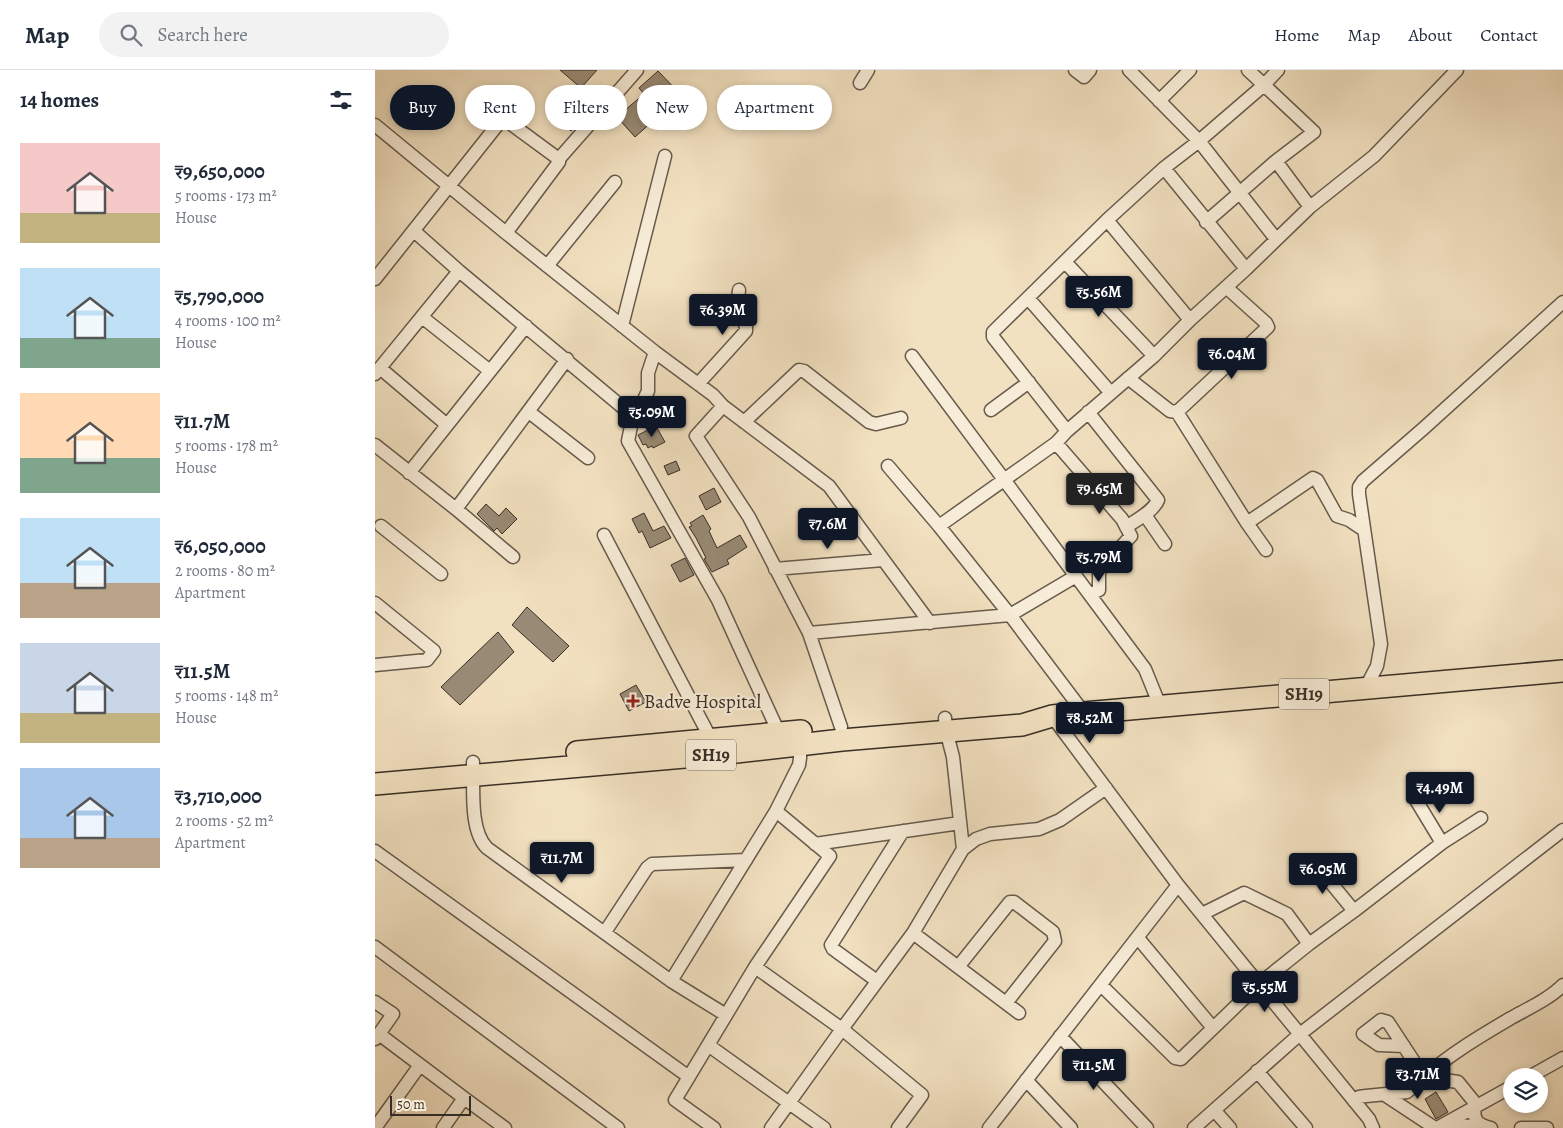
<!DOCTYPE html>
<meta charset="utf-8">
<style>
:root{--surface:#fff;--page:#f2f2f3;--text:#1f2937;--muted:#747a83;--line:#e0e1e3;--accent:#111827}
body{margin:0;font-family:Alegreya,serif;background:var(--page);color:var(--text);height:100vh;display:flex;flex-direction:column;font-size:19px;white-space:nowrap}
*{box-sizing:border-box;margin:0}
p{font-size:16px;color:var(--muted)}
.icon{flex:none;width:28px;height:28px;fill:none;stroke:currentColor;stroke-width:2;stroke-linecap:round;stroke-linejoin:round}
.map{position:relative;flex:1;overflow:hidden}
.sheet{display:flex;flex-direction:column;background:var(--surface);width:375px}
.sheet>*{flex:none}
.banner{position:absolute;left:15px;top:15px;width:475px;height:45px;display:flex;gap:10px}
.buttons{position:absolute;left:1128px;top:998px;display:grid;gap:10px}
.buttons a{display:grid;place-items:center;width:45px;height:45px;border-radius:50%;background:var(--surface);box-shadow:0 2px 8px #0003;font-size:25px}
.scale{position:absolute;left:15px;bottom:12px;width:81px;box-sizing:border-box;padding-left:5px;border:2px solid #392e25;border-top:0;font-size:14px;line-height:18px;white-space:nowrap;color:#392e25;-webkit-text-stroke:4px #f7ecd7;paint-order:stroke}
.price{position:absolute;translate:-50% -42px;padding:0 11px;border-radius:5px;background:var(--accent);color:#fff;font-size:16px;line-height:32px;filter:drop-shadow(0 1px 2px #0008)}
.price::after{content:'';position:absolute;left:50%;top:30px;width:15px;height:11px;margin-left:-8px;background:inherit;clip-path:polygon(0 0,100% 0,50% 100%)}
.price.selected{background:#222;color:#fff}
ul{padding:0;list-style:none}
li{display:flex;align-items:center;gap:15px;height:125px;padding:0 20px}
li span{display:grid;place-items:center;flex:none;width:140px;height:100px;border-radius:0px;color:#555}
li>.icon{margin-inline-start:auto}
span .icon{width:60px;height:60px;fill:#fffc;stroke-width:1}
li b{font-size:21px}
h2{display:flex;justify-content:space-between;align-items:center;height:60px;padding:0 20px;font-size:21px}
.tag{padding:0 18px;border-radius:22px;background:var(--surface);box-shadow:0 2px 8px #0003;font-size:18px;line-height:45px}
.tag.selected{background:var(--accent);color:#fff}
header{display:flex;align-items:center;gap:30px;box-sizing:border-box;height:70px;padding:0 25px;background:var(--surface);border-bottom:1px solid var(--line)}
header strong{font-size:24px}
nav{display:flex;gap:28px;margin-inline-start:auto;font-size:18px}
.search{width:350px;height:45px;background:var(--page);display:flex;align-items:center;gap:12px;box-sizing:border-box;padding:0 18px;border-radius:28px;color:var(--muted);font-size:19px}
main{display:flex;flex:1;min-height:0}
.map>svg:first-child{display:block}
</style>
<header>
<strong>Map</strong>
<div class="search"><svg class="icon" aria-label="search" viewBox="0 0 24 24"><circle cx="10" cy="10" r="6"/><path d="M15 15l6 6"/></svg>Search here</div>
<nav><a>Home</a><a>Map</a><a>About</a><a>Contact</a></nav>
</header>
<main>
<section class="sheet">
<h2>14 homes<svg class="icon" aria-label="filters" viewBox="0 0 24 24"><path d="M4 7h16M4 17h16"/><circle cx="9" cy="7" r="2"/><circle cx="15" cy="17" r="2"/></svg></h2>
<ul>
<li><span style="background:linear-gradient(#f6c9c9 70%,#c2b280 0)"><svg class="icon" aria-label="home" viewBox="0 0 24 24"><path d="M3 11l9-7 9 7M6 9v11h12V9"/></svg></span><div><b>₹9,650,000</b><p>5 rooms · 173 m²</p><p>House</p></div></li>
<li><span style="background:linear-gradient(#bfe0f5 70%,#7fa58c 0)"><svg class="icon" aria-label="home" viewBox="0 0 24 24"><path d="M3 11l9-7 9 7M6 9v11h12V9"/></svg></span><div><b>₹5,790,000</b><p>4 rooms · 100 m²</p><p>House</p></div></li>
<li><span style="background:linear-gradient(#ffd9b3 65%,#7fa58c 0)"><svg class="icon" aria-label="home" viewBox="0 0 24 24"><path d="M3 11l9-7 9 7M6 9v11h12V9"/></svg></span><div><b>₹11.7M</b><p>5 rooms · 178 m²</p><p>House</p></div></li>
<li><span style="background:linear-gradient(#bfe0f5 65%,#b9a48a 0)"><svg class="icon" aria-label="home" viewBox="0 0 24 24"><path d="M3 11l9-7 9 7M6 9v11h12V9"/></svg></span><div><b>₹6,050,000</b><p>2 rooms · 80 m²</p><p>Apartment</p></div></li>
<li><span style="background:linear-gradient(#c9d6e8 70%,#c2b280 0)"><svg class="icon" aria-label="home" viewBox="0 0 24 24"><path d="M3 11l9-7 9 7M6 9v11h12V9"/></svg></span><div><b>₹11.5M</b><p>5 rooms · 148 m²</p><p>House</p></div></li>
<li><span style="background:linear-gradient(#a9c7e8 70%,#b9a48a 0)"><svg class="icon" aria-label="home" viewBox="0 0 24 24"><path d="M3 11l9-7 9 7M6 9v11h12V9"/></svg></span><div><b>₹3,710,000</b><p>2 rooms · 52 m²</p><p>Apartment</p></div></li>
</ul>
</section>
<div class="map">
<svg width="1188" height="1058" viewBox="0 0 1188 1058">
<rect width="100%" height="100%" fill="#f2e1c1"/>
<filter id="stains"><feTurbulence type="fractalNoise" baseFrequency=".004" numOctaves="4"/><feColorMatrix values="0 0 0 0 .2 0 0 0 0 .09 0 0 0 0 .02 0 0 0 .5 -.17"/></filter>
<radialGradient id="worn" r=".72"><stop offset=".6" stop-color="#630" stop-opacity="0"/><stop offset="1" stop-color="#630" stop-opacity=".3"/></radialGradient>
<path fill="#998b76" stroke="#392e25" d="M185,0H222L206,18Z
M283,1L309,28L290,44L288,42L260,67L242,47L269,24L264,18Z
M201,16L220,35L196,61L176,42Z
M281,356L290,372L278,378L277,376L273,378L271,374L268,375L263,365Z
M301,391L305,400L293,405L289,396Z
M339,418L346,432L331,440L324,426Z
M111,434L124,446L131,438L142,449L127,464L122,458L119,461L102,444Z
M269,443L278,461L289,456L296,468L275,478L267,461L264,463L257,449Z
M328,445L336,459L334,461L342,478L365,465L372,477L352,490L354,494L337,502L329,489L331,488L321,468L314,457L317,456L315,453Z
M310,488L319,505L305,512L296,495Z
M152,537L194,576L178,592L137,555Z
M123,562L139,582L85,635L66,617Z
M261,615L271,632L254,641L245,624Z
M1061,1022L1073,1042L1061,1049L1050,1029Z"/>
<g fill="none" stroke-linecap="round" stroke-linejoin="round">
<g stroke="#675b4c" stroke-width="15">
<path id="minor" d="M700,0L709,7L715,0
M754,0L824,71L901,169
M485,13L493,0
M784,31L815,0
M0,55L131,163L280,282L338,325L348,336L454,416L555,553
M183,90L262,0
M901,91L935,137
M732,150L815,250
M831,152L901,91L939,62L889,15L903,0
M690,192L779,286
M172,196L240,112
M871,199L935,137L999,86L1082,0
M84,201L258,346
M0,209L128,48L181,87L184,92L131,163
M653,228L735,322
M47,247L115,301
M247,256L290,86
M280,282L273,303V321L266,336L258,346L253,371L343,530L404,663
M537,286L770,599L785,636
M5,298L72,355
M0,304L84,201L39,161
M753,308L795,341L802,342L893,257L891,253L851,217
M323,314L371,261V256L362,240L364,220
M348,336L321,366L374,447L434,563L466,657
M616,340L654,312
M154,342L213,388
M713,342L783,430C778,442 761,450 751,457
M802,342L872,453L891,480
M369,352L424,300L429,301L494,352L501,354L526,348
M692,361L618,267V262L732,150L789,98
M681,373L747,449L756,466L724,501V520L715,524
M0,375L81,439L138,487
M513,396L564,456
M34,403L151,256
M81,439L192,289
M770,445L790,474
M872,453L938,408L942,410L962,446L974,450L989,460
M6,456L66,504
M229,465L338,673
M400,499L508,490
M0,533L59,581L52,590L0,595
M434,563L635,545L701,506
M990,619L1002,596L1006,574L984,424V417L988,411L1049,358L1188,232
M709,643L635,545L564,456L681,373L692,361L779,286L815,250L871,199L789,98L824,71L889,15L873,0
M677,646L803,815L994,1049L998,1058
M570,648L571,660L578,687L588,779
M98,692C99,717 94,760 112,778L296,911
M1041,730L1067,773
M440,774L585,753
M0,781L314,1007
M938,791L979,841
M827,844L869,823L912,844L934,874
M230,862L272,798L277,794L371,790
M538,863L644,943
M763,868L838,958
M0,877L243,1058
M380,897L455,786L401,741L424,695L425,688V668
M583,897L635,832H639L678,862L680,871L631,933
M502,911L458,879L456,875L528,761
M726,915L800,988L806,989L884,914L934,874L979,841L1067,773L1106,748
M0,932L18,944L4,964
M351,945L296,911L401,741
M685,966L772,1058
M0,969L4,964L89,1028
M333,975L449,1058
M1029,976L1004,975L988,964L1006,950L1013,952L1049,1007C1075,984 1107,965 1136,948C1154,938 1174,929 1188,915
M882,1001L931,1058
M1156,1006L1188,988
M651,1010L696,1058
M1010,1025L1060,1058
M979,1031L984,1027L991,1026L1032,1022L1049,1007L1083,1012L1100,1033C1098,1049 1100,1054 1116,1058
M840,1041L855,1058
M1069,1055L1107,1056
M0,1058L45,995
M68,1058L89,1028L130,1058
M339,1058L300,1030L380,897L467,959L538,863L588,779L601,769L615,764L664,759L685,750L731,718
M396,1058L467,959L547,1025L523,1058
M614,1058L803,815
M819,1058L925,964L1188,760
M1062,1058L1136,1017
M1146,1058H1172"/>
</g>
<g stroke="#392e25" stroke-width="24">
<path id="primary" d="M202,682L426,661
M0,714L344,684L467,670L647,655L677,646L709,643L1188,601"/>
</g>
<use href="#minor" stroke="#f7ecd7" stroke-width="12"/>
<use href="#primary" stroke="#f2e1c1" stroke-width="21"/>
</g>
<path fill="#8f2418" stroke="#f7ecd7" stroke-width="2" d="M255.5 623.5h5v5h5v5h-5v5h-5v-5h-5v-5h5z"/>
<g text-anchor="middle" stroke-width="4.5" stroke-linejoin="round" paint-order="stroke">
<g fill="#f7ecd7" stroke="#72675a" stroke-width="1">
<rect x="904" y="608.5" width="50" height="31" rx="4"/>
<rect x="311" y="669.5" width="50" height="31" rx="4"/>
</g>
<g font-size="18" font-weight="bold" fill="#392e25">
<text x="929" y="630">SH19</text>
<text x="336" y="691">SH19</text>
</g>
<g font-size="19" fill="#392e25" stroke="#f7ecd7" text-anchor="start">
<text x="269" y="638">Badve Hospital</text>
</g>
</g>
<rect width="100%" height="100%" filter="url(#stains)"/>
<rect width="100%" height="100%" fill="url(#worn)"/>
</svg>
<div class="buttons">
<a><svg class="icon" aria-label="layers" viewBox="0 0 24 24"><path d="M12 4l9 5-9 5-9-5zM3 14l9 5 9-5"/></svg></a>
</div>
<div class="scale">50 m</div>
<b class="price" style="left:724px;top:248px">₹5.56M</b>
<b class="price" style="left:348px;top:266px">₹6.39M</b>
<b class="price" style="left:857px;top:310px">₹6.04M</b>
<b class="price" style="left:277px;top:368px">₹5.09M</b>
<b class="price selected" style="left:725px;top:445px">₹9.65M</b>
<b class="price" style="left:453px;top:480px">₹7.6M</b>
<b class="price" style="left:724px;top:513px">₹5.79M</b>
<b class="price" style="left:715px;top:674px">₹8.52M</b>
<b class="price" style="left:1065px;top:744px">₹4.49M</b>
<b class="price" style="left:187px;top:814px">₹11.7M</b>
<b class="price" style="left:948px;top:825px">₹6.05M</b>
<b class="price" style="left:890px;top:943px">₹5.55M</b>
<b class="price" style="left:719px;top:1021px">₹11.5M</b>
<b class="price" style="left:1043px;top:1030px">₹3.71M</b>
<div class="banner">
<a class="tag selected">Buy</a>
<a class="tag">Rent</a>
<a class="tag">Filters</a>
<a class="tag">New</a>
<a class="tag">Apartment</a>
</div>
</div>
</main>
